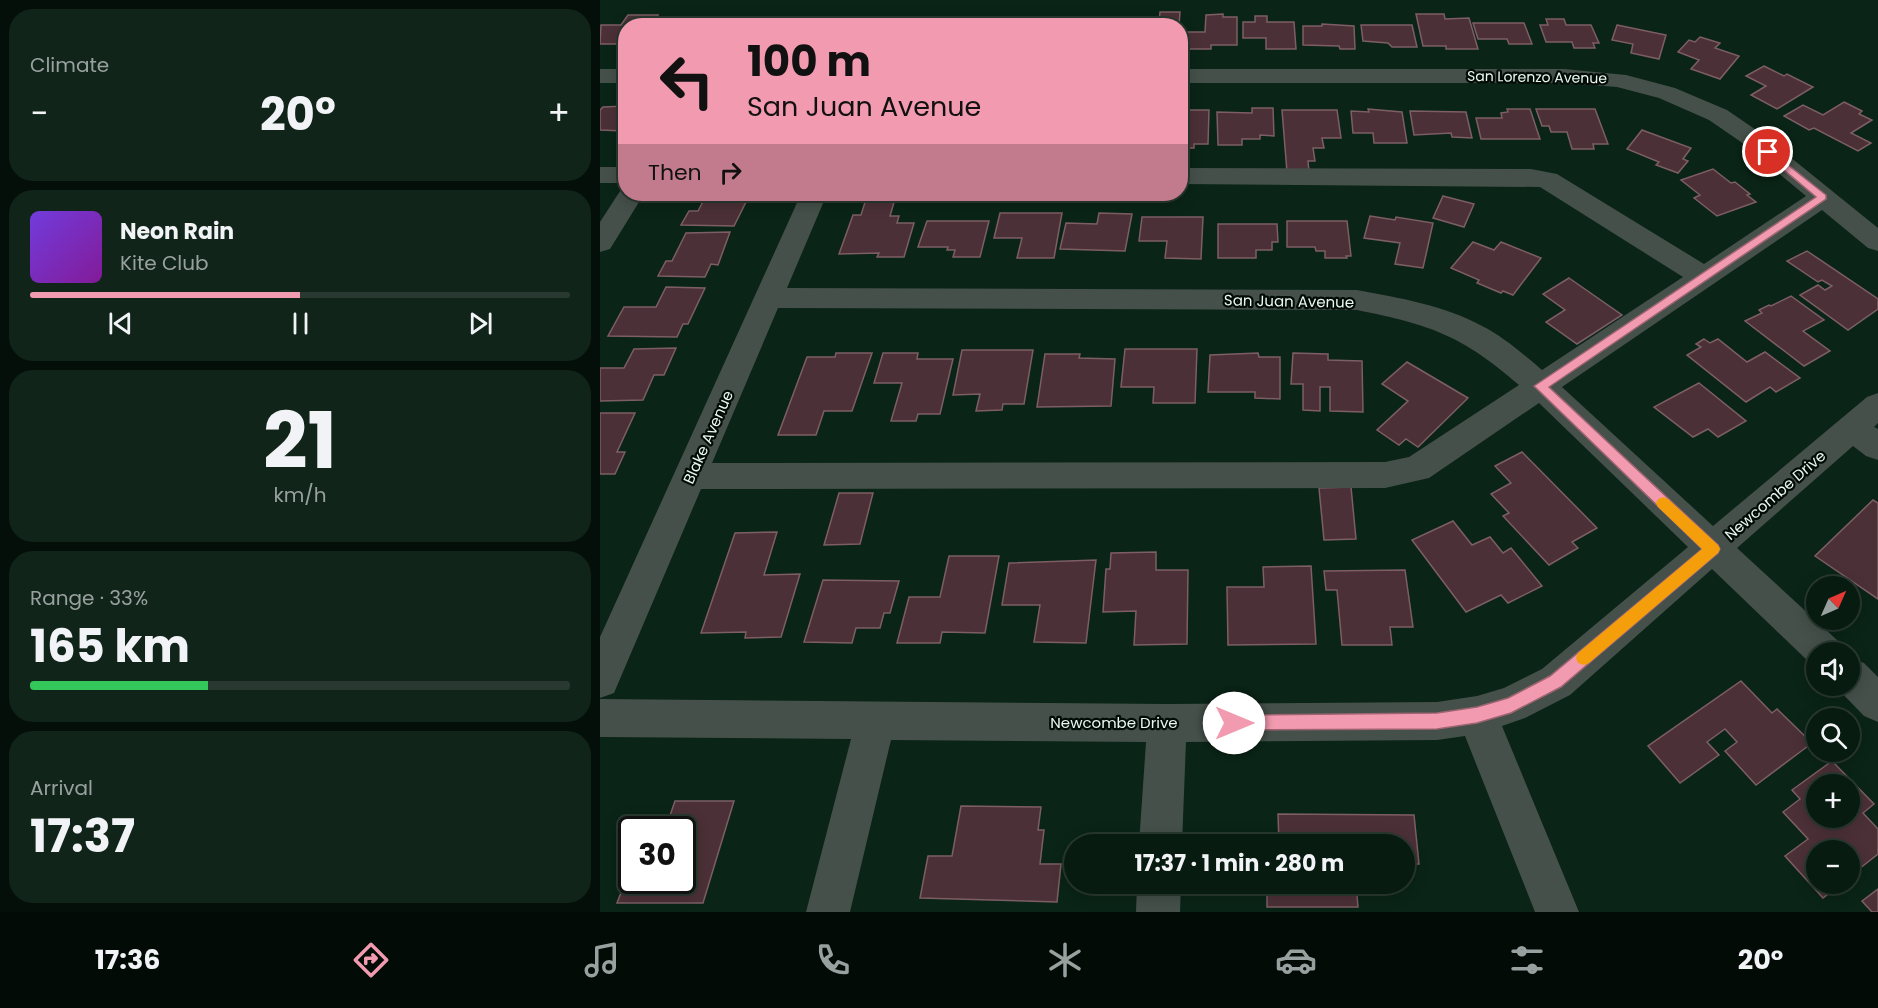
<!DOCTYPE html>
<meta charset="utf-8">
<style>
:root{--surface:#081b11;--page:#11241a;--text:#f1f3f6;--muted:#98a19f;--line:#293931;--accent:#f29aaf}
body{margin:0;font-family:Poppins,sans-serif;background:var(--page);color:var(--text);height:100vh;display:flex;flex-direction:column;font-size:22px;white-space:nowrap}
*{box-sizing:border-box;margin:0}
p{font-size:20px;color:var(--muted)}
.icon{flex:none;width:33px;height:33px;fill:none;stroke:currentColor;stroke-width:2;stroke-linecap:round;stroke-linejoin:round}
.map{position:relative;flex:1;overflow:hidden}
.details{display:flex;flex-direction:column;gap:9px;padding:9px;background:#040f09;width:600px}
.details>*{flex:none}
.top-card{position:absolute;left:18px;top:18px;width:570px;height:183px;border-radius:24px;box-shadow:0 3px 15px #0003,0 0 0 2px var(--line);background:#f29aaf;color:#111;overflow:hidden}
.needle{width:39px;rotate:45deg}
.buttons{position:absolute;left:1206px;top:576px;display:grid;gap:12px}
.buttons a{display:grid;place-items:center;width:54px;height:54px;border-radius:50%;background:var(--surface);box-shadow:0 3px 15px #0003,0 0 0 2px var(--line);font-size:30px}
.speed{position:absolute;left:18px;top:816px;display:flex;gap:12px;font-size:30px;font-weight:700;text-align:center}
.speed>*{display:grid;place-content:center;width:78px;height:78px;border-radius:50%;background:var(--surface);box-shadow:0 3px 15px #0003,0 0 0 2px var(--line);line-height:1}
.speed .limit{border:3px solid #111;border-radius:9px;background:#fff;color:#111}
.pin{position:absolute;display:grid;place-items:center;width:51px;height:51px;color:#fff;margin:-26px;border:3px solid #fff;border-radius:50%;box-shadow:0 2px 6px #0007}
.me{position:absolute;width:66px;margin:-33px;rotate:90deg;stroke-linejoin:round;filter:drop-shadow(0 0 4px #0008)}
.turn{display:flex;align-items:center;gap:21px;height:126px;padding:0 30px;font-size:27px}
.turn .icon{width:78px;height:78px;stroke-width:2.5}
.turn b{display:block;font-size:42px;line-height:51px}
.then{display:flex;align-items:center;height:57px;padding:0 30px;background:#0003;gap:12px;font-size:22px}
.big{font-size:45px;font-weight:700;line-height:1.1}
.details .widget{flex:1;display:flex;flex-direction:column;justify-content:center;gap:9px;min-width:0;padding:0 21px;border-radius:24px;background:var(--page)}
.details .dial{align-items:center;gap:0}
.dial b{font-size:78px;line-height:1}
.song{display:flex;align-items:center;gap:18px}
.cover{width:72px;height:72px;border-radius:9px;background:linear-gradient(135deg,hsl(260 70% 55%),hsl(290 70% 35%))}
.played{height:6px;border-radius:3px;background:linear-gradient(90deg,var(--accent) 50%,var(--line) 50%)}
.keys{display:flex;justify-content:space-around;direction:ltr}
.heat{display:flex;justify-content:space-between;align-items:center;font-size:33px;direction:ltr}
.charge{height:9px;border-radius:4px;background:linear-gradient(90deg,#34c759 33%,var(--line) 0)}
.trip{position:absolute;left:464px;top:834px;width:351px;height:60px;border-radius:30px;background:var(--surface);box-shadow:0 3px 15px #0003,0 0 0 2px var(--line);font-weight:700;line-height:60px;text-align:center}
.tabs{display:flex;height:96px;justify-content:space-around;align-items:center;background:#030b07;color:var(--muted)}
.tabs .icon{width:42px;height:42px}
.tabs .current{color:var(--accent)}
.tabs b{font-size:27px;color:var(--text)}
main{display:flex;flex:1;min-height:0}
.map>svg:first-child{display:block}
</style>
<main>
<section class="details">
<div class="widget"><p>Climate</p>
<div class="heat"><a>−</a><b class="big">20°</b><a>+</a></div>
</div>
<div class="widget">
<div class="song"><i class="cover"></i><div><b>Neon Rain</b><p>Kite Club</p></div></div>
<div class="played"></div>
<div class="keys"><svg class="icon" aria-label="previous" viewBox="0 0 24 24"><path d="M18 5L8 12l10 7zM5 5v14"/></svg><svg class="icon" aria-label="pause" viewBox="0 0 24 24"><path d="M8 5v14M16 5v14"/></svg><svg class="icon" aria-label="next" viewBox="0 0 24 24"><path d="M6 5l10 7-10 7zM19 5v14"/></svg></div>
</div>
<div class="widget dial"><b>21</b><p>km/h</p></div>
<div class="widget"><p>Range · 33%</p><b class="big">165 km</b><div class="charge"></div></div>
<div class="widget"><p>Arrival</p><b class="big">17:37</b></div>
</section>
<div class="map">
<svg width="1278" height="912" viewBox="0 0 1278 912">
<rect width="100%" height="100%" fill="#0a2417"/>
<g fill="#4b3037" stroke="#7d5e65" stroke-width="1.5" fill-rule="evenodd">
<polygon points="560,12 580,12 579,26 527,26 527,22 559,22"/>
<polygon points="623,14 623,17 637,17 637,45 611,45 611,49 584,49 585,32 605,32 606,15"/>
<polygon points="816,14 844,14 845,19 869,18 878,49 846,49 846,46 823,46"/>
<polygon points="28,15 58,15 51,26 26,26 26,44 0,44 1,25 21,25"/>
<polygon points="655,16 667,16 667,22 694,22 696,49 666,49 666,38 643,38 643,22 655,22"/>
<polygon points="357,17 377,17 375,24 403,24 352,26"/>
<polygon points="289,18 286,26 237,26 239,20"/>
<polygon points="946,19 964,19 966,25 991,25 999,43 993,43 995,48 974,48 972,42 946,42 940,25 948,25"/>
<polygon points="122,22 171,22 169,26 119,26"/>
<polygon points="177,22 229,22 227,26 175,26"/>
<polygon points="412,23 463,23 462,26 411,26"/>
<polygon points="873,23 924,23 932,44 909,44 907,39 878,39"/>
<polygon points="722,24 754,26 755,49 740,49 739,46 703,45 703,26 722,26"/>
<polygon points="761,25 812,25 817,47 792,47 788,43 763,41"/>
<polygon points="1017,25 1066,35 1059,59 1031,53 1033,44 1012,40"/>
<polygon points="1100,37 1120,43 1115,48 1139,56 1120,79 1091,69 1099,60 1078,52 1089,40 1095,42"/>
<polygon points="1164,66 1184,76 1187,74 1213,87 1177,109 1151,95 1166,86 1146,76"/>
<polygon points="1244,102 1262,111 1259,114 1272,120 1251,133 1271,143 1258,151 1214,128 1209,130 1184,116 1203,105 1223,115"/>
<polygon points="26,106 26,134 21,134 24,131 0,130 0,110 3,107"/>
<polygon points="652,108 673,108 674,136 660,135 660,139 642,139 642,145 618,145 617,112 652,113"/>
<polygon points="768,109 802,112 807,143 774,143 773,133 753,133 751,111 769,112"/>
<polygon points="907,109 930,109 940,139 881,139 876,118 902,118 901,113 908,112"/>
<polygon points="936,109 995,109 1008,144 993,144 994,149 972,149 967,132 951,132 949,126 942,126"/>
<polygon points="580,110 609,110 608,144 594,144 594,148 580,148"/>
<polygon points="682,110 737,110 741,138 722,138 724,148 713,148 715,161 708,161 709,172 687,172"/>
<polygon points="810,111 866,112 872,138 852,137 851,133 814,135"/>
<polygon points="1042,130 1091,148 1083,159 1088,161 1078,173 1056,165 1059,162 1027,149"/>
<polygon points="1113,169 1131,183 1135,182 1150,194 1147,195 1156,202 1117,216 1094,198 1100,195 1081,180"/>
<polygon points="107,194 150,194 134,226 81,225 89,211 98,211"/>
<polygon points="843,196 874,204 864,227 833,218"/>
<polygon points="266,199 295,199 290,216 299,216 297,223 314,223 304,257 277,257 279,253 239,254 253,215 261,215"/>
<polygon points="400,213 462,213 454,258 417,258 422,238 394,238"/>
<polygon points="499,213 532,214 525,251 460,249 466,223 497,224"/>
<polygon points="770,216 795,220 796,217 833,223 823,268 795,264 800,243 764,238"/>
<polygon points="542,217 603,217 601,259 565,258 567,241 539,241"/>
<polygon points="327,221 389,221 380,257 353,257 355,250 347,250 348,247 318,247"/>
<polygon points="687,221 747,221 751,256 746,256 747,258 725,258 725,251 716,251 715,247 687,247"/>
<polygon points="618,224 677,224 678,242 672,242 672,250 656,250 656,258 618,258"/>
<polygon points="130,232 118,265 111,264 105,277 58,276 66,261 72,261 86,233"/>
<polygon points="873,242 894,250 901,242 941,258 913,295 903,291 901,293 877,283 879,280 851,268"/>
<polygon points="1207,251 1278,299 1278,309 1248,330 1200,295 1218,285 1225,290 1232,286 1222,280 1218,282 1187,261"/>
<polygon points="969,278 1022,315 977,344 946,322 965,310 943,294"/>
<polygon points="66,287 105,288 88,324 83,324 77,337 8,336 24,307 56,307"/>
<polygon points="1191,296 1224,320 1203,331 1230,351 1204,366 1145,321 1162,313 1159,310 1169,305 1171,306"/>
<polygon points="1104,339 1110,343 1118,339 1147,362 1165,352 1200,378 1176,392 1170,387 1146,402 1087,355 1101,347 1096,344"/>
<polygon points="76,348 64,375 54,375 43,400 0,401 0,368 24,368 34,349"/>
<polygon points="525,349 597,349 595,403 553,403 554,387 521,387"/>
<polygon points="362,350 433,350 424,404 403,404 402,410 376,411 380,394 353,395"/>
<polygon points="236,353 272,353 252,411 224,411 216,435 178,435 207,357 235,357"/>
<polygon points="283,353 318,353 317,359 353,359 340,414 318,414 316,421 291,421 302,383 274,383"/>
<polygon points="658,353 659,357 680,357 680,399 655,398 655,392 608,392 610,355"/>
<polygon points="693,353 728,354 728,360 762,361 763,412 730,411 730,387 720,387 720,411 703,410 703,384 691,384"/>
<polygon points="445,354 480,354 479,358 515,359 511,406 437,407"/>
<polygon points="807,362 868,398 818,447 806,439 799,445 777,430 808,401 782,384"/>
<polygon points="1099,383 1146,421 1118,437 1108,429 1093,437 1054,407"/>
<polygon points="0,413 35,413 17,452 25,452 15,474 0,474"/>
<polygon points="922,452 997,528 972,542 978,548 949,565 903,516 909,513 891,494 911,483 895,466"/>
<polygon points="751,487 756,539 724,540 719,488"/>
<polygon points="239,493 273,493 260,544 224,545"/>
<polygon points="1273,500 1278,503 1278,599 1215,556"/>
<polygon points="853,521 872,545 890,537 903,553 911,548 942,586 908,603 901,595 866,612 812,540"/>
<polygon points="177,532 164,575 200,574 181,637 145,638 146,632 101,633 135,533"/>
<polygon points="556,552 556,570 588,570 587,644 534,645 536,611 503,612 506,569 510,569 511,553"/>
<polygon points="349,556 399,556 385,633 342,632 340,643 297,643 309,597 340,597"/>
<polygon points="496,560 486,643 434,642 440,605 402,605 409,563"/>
<polygon points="711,566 716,644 628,645 627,587 664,587 663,567"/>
<polygon points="805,570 813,627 790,627 792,645 742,645 737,590 726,590 724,571"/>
<polygon points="223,580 299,581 290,613 284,613 280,628 256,628 252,643 204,642"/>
<polygon points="1141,681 1172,713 1177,709 1212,743 1156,785 1125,751 1137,742 1125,729 1107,742 1119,755 1080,783 1048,746"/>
<path d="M 1232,761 L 1274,804 L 1263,813 L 1278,829 L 1278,854 L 1250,876 L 1250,850 L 1216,850 L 1216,884 L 1241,884 L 1223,898 L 1185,856 L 1208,839 L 1183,812 L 1200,799 L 1192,790 ZM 1216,784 L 1250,784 L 1250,818 L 1216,818 Z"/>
<polygon points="75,801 134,801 103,903 17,903 32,864 32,880 82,880 82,830 65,830"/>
<polygon points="361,806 441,807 438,830 444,830 440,864 461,864 457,902 320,898 328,856 352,856"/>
<polygon points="678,814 814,815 819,864 804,864 804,844 679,844"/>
<polygon points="667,884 756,884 758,907 667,907"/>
<polygon points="1278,889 1278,912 1272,912 1262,901"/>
</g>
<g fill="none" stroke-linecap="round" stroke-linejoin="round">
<g fill="#45504a" fill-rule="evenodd">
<rect x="0" y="69" width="26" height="14"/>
<path d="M 580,69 L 964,69 L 1026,75 L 1075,88 L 1127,110 L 1159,132 L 1278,228 L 1278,251 L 1268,248 L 1222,210 L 962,387 L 1113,526 L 1267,397 L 1278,393 L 1278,423 L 1274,427 L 1278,429 L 1278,460 L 1266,456 L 1253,446 L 1137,548 L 1237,640 L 1243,652 L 1216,652 L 1216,666 L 1211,664 L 1112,569 L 970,695 L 925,718 L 902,726 L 979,912 L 935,912 L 865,736 L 837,740 L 586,742 L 582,844 L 539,844 L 546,742 L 291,740 L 250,912 L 206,912 L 251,739 L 0,737 L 0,699 L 567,704 L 837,702 L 877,696 L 904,688 L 942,669 L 1088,547 L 939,403 L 829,478 L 785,488 L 101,489 L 14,693 L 0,698 L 0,637 L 201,194 L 227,194 L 187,288 L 757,290 C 799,298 844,305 882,326 C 904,337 923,354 942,370 L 1083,277 L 940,187 L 580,184 L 580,168 L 931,169 L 957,174 L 1104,264 L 1206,196 L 1141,142 L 1109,120 L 1059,98 L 1017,87 L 964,83 L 580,83 ZM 178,308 L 757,310 C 831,325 861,335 919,385 L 809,457 L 785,462 L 112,463 Z"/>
<rect x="0" y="167" width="26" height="16"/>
<polygon points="26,187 26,194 44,194 10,249 0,252 0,222 22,188"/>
<polygon points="1250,658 1264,663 1278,677 1278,722 1264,716 1235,686 1250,686"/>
<polygon points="537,884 581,884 580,912 536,912"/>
</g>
</g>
<polygon fill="#f29aaf" stroke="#9d6472" stroke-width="1.5" points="1168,149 1226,195 1226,199 949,387 1118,545 1120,549 1118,553 961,687 911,713 877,723 837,729 634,730 629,728 626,723 629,717 634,715 837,713 877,707 908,698 950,676 1102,549 934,386 1216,197 1165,154 1163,152"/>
<polygon fill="#f59e0b" points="1063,497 1068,499 1118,545 1120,549 1118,553 989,663 984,665 978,663 976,658 978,653 1102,549 1058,507 1056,503 1058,499"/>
<g text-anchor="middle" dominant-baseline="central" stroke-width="4.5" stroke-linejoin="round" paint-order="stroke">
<g font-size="14" fill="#e9f9f0" stroke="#030b06">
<text transform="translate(937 77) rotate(1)">San Lorenzo Avenue</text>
</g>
<g font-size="15" fill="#e9f9f0" stroke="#030b06">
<text transform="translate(689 301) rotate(1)">San Juan Avenue</text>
<text transform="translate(108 437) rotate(-66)">Blake Avenue</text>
<text transform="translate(1175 495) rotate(-41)">Newcombe Drive</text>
<text x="514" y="722">Newcombe Drive</text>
</g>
</g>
</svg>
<div class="buttons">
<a><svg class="needle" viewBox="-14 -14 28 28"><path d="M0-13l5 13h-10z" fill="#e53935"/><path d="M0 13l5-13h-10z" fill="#98a19f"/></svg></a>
<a><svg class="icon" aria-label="sound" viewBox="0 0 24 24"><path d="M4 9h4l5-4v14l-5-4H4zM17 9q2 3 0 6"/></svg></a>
<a><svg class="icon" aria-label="search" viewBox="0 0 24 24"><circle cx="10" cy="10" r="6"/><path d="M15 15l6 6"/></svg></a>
<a>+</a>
<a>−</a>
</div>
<div class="speed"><div class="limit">30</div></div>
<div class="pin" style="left:1168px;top:152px;background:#d93025"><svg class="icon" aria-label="arrive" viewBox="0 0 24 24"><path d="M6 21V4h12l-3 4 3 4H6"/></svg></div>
<svg class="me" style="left:634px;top:723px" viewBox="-20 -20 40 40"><circle r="19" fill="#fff"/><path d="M0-13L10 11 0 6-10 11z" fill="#f29aaf"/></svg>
<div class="trip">17:37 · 1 min · 280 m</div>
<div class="top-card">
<div class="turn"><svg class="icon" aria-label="left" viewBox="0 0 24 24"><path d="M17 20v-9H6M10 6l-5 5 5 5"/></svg><div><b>100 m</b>San Juan Avenue</div></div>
<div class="then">Then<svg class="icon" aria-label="right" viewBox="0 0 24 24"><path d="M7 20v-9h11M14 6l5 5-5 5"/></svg></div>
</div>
</div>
</main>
<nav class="tabs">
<b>17:36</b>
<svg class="icon current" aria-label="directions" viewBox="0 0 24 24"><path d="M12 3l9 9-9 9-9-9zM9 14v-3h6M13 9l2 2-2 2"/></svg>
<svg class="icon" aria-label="music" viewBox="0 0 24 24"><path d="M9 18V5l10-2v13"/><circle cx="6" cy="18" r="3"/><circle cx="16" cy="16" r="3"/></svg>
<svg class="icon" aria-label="phone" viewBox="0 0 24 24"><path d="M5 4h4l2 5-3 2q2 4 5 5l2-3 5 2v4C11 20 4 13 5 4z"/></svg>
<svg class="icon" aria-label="climate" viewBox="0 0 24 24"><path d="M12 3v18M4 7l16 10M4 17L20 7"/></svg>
<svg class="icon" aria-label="car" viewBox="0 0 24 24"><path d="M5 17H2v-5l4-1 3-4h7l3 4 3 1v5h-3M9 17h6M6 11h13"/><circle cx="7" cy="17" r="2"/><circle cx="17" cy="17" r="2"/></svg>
<svg class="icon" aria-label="filters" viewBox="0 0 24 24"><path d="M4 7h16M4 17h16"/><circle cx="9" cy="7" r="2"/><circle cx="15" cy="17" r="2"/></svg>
<b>20°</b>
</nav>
